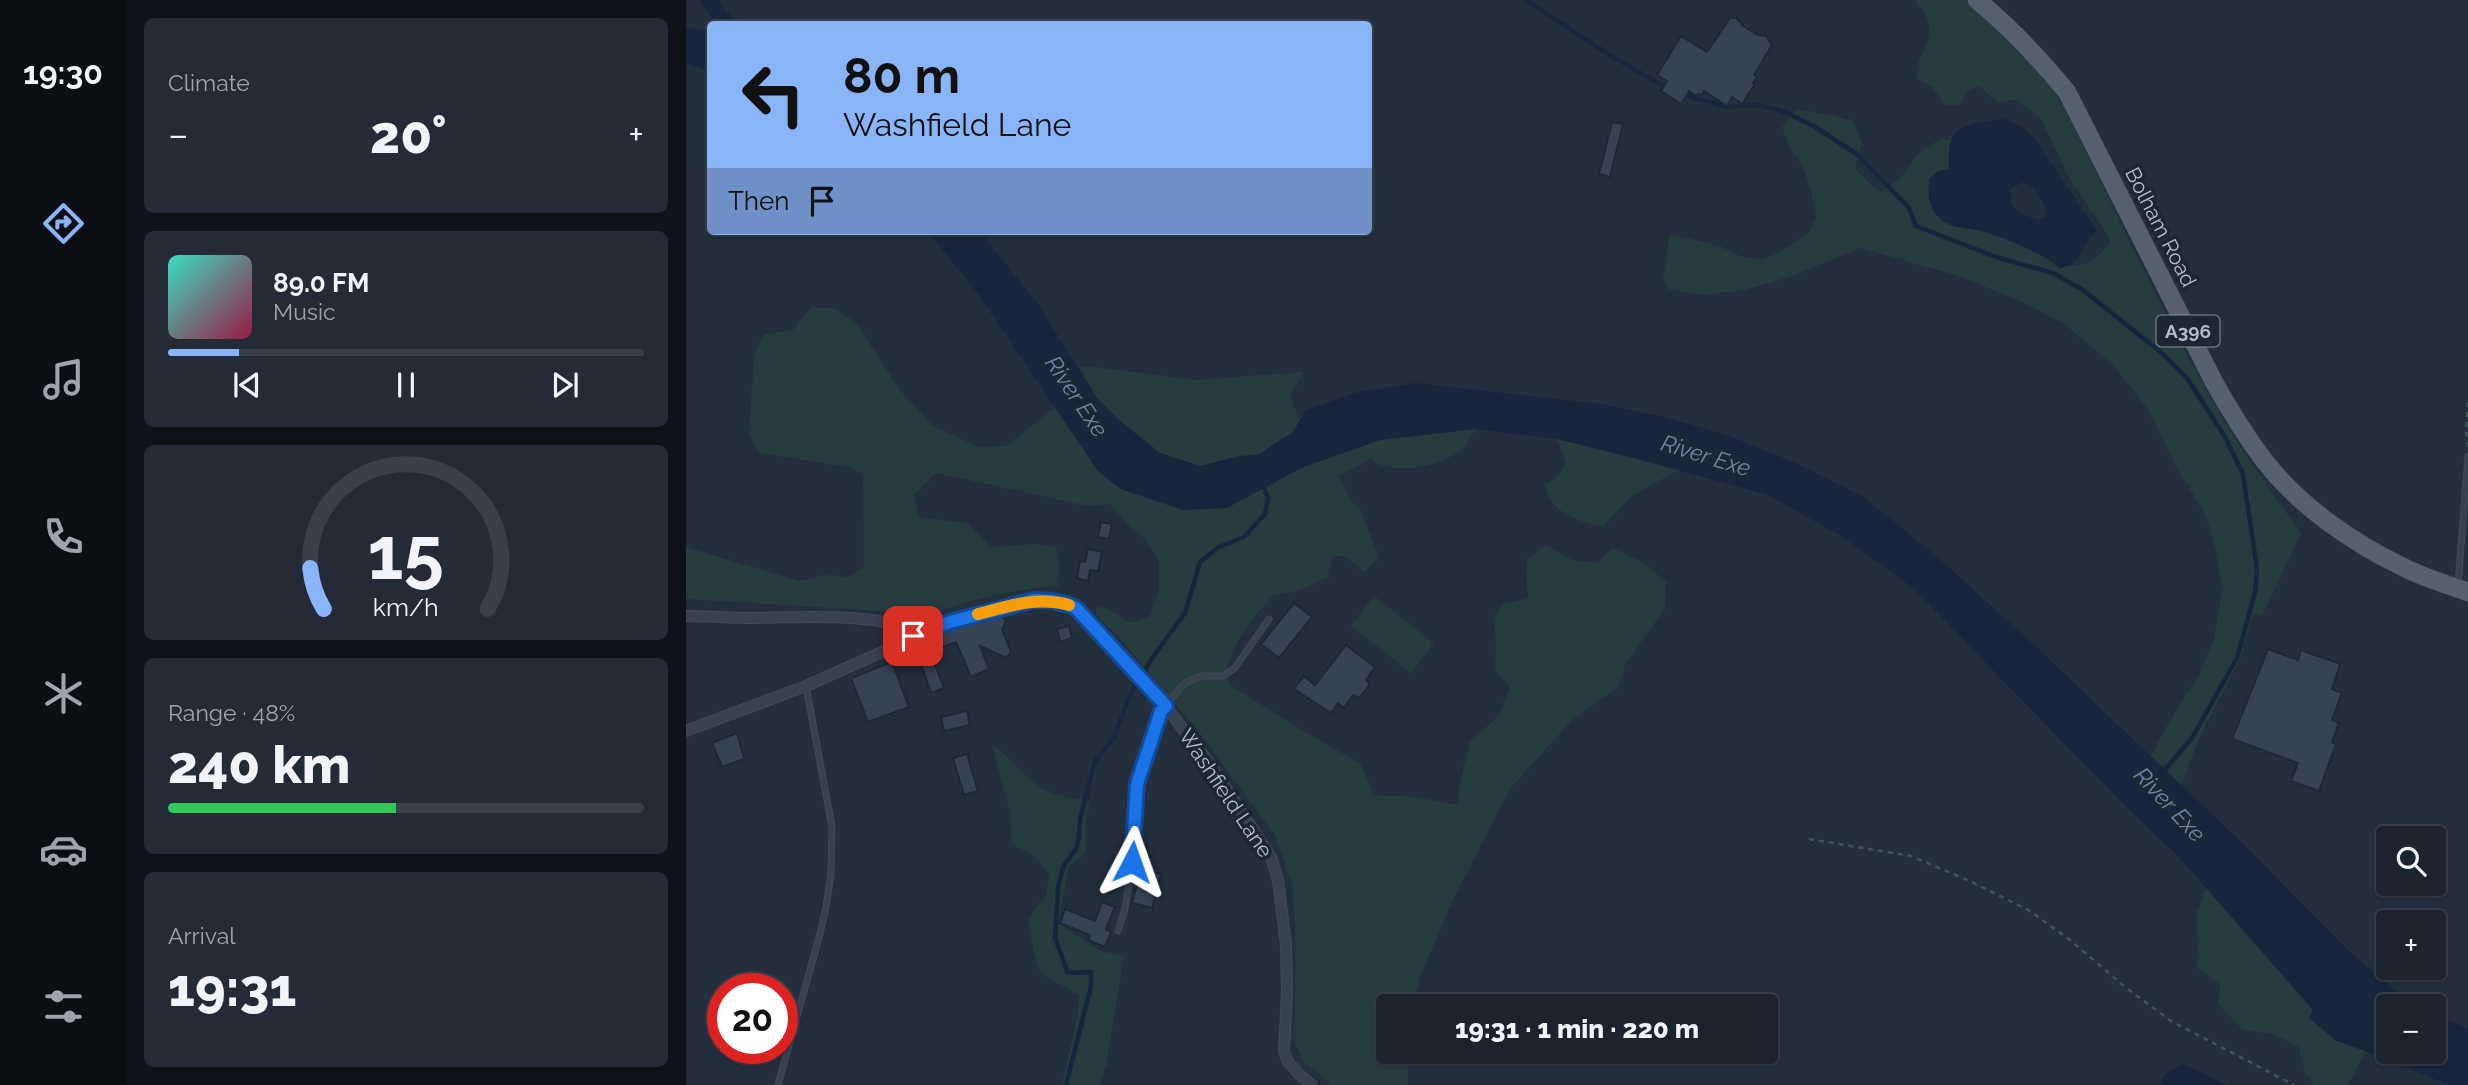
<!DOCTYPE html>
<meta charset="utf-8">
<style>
:root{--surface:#1b232e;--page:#242b36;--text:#f1f3f6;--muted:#a0a4aa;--line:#39404a;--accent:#8ab4f8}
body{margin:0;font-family:Raleway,sans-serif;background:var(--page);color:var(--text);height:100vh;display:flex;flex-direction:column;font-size:26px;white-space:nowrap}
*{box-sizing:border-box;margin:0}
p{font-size:23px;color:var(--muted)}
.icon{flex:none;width:38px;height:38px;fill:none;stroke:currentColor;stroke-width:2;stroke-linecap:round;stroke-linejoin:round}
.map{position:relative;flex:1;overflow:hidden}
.panel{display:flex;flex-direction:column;gap:18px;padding:18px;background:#0f1319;width:560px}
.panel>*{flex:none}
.guide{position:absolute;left:21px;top:21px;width:665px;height:214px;border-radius:7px;box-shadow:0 2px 5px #0004,0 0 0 2px var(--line);background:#8ab4f8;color:#111;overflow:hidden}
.buttons{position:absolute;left:1690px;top:826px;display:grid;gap:14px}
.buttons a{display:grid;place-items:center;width:70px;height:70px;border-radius:7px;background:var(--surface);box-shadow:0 2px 5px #0004,0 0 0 2px var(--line);font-size:35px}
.speed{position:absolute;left:21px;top:973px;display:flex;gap:14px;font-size:35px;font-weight:700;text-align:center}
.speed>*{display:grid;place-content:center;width:91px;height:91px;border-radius:50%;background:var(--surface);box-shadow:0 2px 5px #0004,0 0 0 2px var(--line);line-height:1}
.speed .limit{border:10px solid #d22;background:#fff;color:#111}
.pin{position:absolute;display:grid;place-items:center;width:60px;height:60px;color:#fff;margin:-30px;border-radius:14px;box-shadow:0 4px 10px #0006}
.me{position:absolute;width:77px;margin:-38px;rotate:4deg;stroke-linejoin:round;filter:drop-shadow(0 0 5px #0008)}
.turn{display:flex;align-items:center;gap:24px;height:147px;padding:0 21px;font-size:32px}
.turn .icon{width:91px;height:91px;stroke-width:2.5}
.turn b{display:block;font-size:49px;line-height:60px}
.then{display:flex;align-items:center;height:66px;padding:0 21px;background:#0003;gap:14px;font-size:26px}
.big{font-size:52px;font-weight:800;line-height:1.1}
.panel .widget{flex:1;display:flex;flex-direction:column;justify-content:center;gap:10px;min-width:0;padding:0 24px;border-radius:10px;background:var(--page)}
.panel .dial{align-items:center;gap:0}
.dial svg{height:182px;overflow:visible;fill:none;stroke:var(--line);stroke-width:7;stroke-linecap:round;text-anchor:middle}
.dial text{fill:var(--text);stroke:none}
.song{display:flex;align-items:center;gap:21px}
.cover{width:84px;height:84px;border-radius:10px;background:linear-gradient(135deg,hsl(170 70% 55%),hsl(340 70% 35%))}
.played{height:7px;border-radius:4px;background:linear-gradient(90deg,var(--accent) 15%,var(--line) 15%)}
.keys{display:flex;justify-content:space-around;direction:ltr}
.heat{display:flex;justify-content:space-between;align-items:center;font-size:38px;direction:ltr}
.charge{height:10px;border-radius:5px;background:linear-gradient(90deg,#34c759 48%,var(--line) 0)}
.trip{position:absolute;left:690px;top:994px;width:402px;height:70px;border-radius:7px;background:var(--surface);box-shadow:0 2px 5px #0004,0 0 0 2px var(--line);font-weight:800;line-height:70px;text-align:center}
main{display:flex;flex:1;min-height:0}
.menu{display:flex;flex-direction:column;width:126px;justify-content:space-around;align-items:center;background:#0b0e12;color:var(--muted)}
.menu .icon{width:49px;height:49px}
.menu .active{color:var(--accent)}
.menu b{font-size:32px;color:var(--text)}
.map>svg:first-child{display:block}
</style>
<main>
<nav class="menu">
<b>19:30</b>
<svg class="icon active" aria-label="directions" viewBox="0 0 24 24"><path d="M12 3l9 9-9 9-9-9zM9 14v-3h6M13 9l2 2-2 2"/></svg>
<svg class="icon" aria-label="music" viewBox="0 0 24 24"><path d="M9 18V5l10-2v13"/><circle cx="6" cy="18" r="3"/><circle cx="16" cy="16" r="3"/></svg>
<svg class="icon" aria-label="phone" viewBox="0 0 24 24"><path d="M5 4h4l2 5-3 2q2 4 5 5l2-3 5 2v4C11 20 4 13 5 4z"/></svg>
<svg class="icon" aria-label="climate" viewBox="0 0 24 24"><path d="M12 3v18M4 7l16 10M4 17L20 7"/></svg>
<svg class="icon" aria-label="car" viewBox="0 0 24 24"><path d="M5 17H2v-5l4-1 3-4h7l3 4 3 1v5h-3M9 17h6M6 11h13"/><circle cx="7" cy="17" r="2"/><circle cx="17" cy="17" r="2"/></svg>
<svg class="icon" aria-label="filters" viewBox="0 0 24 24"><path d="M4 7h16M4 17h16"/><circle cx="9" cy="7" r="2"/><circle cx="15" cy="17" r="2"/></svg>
</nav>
<section class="panel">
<div class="widget"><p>Climate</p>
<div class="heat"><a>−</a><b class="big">20°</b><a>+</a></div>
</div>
<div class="widget">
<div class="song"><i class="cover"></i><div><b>89.0 FM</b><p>Music</p></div></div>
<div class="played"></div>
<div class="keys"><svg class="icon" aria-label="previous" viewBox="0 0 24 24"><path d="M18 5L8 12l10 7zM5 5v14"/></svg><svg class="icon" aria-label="pause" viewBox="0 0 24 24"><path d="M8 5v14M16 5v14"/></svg><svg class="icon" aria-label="next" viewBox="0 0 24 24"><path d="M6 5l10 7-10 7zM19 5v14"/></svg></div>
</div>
<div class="widget dial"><svg viewBox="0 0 100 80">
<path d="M14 69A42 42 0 1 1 86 69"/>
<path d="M14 69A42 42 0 0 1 8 51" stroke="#8ab4f8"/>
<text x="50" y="56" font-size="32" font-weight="700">15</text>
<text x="50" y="72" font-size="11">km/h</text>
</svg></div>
<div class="widget"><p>Range · 48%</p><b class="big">240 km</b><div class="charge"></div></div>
<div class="widget"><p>Arrival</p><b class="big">19:31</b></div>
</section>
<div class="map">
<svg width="1782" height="1085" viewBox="0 0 1782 1085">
<rect width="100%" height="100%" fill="#242f3e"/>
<g fill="#263c3f">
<path d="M 1229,0 L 1279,0 L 1312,27 L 1341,59 L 1364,85 L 1378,107 C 1429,209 1475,312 1532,410 C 1557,453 1586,493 1615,533 L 1576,616 L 1567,613 L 1554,660 L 1514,736 L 1495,785 L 1465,756 L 1482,724 L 1515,672 L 1528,638 L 1536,591 L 1531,556 L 1520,515 L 1490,466 L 1462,409 L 1426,364 L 1377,323 L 1334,301 L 1270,275 L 1174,248 L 1106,276 L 1059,290 L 1019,295 L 982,289 L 977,277 L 984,234 L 1034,246 L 1054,256 L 1076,260 L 1096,251 L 1123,232 L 1130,217 L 1125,192 L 1117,167 L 1103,146 L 1096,127 L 1110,110 L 1144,115 L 1167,121 L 1176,142 L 1169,169 L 1193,192 L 1214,179 L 1231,155 L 1255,138 L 1265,141 L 1263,169 L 1274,227 C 1309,233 1346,246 1374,268 C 1383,265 1389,266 1397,264 C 1408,262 1417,251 1424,243 L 1423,237 L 1384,179 L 1354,117 L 1330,100 L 1313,103 L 1293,86 L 1282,91 L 1273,105 L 1260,106 L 1246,87 L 1230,78 C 1232,43 1260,37 1229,0 Z"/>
<path d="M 126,307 L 150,309 L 170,323 L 213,389 L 247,426 L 293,447 L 321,446 L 369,407 L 412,471 L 435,489 L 497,510 L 694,440 L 789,429 C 785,435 782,443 777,448 C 760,466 705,477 685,459 L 653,476 L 663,498 L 675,511 L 693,558 L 678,572 L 662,558 L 647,555 L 642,577 L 614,590 L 587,596 L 568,617 L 552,641 L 541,667 L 543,684 L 613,729 L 674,763 L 688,795 L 731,797 L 772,805 L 773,788 L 784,741 L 813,716 L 824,688 L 809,669 L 810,641 L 807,620 L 816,604 L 843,598 L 840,585 L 841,560 L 860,545 L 887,560 L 911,563 L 926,548 L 958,563 L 980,582 L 979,608 L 939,665 L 932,687 L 887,719 L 823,790 L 763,908 L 734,978 L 727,1006 L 702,1006 L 702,1052 L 722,1052 L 722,1085 L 646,1085 L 617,1061 L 609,1043 L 610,944 L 606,885 L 589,835 L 513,732 L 432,636 L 409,614 L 412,606 L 424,610 L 445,623 L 464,616 L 473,591 L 473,562 L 459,538 L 445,528 L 424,504 L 402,506 L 250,473 L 228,495 L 233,517 L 281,523 L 305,547 L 349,544 L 370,547 L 374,567 L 372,586 C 329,589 286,599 245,614 L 0,599 L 0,547 L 113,581 L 139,575 L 162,577 L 178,566 L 177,474 L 163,467 L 73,453 L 63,434 L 68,356 L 78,334 L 107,330 Z"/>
<polygon points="393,366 436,370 508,380 618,372 605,394 607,405 614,420 607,432 572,455 554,456 515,466 474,453 434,421 411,398"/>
<path d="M 871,439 L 993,470 L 947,495 L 917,526 C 894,523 863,512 859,485 L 872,476 L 880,463 Z"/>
<polygon points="688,596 748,643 725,673 665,626"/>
<path d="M 306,745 C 326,758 341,781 361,791 C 369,795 393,799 404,802 L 400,820 L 400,853 L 383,866 L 372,923 L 414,951 L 438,956 L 420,1066 L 414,1085 L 376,1085 L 392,1014 L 393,995 L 355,974 L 348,954 L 342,921 L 348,910 L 360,896 L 363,874 C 352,857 346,852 326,846 L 324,813 Z"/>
<polygon points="1521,886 1627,1010 1649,1040 1680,1051 1662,1085 1628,1085 1619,1073 1613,1047 1587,1034 1557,1030 1532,1004 1534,984 1511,968 1512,947 1510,916"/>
</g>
<g fill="#17263c" fill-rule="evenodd">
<polygon points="0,26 24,32 24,71 0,63"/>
<path d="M 1321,119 L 1337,128 L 1349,139 L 1411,230 L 1387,264 L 1374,268 C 1353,251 1327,242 1301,232 C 1287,227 1266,230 1254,219 C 1242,208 1242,194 1243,179 L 1252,171 L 1263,169 C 1263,160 1262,148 1265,140 C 1273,121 1304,122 1321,119 ZM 1338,182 C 1349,188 1361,204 1360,217 L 1353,220 C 1334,214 1322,210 1325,188 Z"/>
<polygon points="241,231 293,231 350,301 411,398 434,421 474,453 514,466 554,456 572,455 607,432 620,410 668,393 729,383 915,404 978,417 1041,435 1110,463 1176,496 1247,553 1344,641 1555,842 1666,954 1728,1006 1703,1006 1703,1052 1748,1052 1748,1014 1782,1028 1782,1085 1762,1085 1711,1063 1649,1040 1623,1018 1627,1010 1491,855 1442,809 1227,588 1157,537 1082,495 945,457 871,439 789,429 694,440 617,467 541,508 497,510 435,489 412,471 289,290"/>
<polygon points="1495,1064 1503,1066 1540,1085 1474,1085 1478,1075"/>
</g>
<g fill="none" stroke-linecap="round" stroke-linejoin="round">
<g stroke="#17263c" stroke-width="4.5">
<polyline points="840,0 922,54 977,86"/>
<polyline points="1002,96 1041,107 1073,105 1100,112 1129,127 1171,154 1223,208 1230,226 1313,258 1367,273 1397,290 1477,354 1501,378 1539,437 1557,474 1571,569 1569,592 1551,658 1506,738 1476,773"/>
<polyline points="380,1085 405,986 405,972 382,973 369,938 372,887 378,865 390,849 393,837 394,819 409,761 428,738 444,695 467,657 499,613 514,562 533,547 558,537 579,514 582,498 576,483"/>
</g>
<polyline stroke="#17263c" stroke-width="16" points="22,0 41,24"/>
</g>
<g fill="#364354" stroke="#1f2835" stroke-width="2">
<polygon points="1044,18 1051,18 1056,25 1072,35 1080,36 1086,45 1068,75 1071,77 1067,83 1069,84 1056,104 1046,97 1041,106 1018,91 1015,95 1012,94 1010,96 1003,91 995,104 975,91 981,81 971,75 995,36 1021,52"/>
<polygon points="926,122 937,124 924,177 913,174"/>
<polygon points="415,522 426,524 423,539 412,537"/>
<polygon points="402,549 416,552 412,571 404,570 402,581 391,578 394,561 399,562"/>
<polygon points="608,603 626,617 593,658 575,644"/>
<polygon points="317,616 320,622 316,629 325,652 320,658 294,646 303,669 285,677 270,642 244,652 258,688 245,693 229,646 266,629"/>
<polygon points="383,626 386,638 374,642 371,629"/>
<polygon points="660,645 689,667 680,680 684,684 673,698 667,695 658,708 652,703 645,713 608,689 618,676 629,685"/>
<polygon points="1582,649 1612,660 1615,650 1654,664 1646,689 1656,693 1646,720 1653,723 1646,742 1650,744 1633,791 1605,781 1612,763 1546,739"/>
<polygon points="206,662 223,707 182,722 165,678"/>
<polygon points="281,711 284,725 258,731 255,717"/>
<polygon points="51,733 58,759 36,767 26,743"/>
<polygon points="281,754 292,791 278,795 267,758"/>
<polygon points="455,869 475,874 466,908 446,903"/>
<polygon points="416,902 429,907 420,929 425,932 419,947 402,940 404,935 374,923 379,909 409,921"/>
</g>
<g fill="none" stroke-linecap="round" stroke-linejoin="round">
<g stroke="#414a57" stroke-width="7">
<g id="lane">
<polyline points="1772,585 1782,456"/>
<polyline points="432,931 439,909 444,876 451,784 475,711 499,683 515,676 536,676 548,669 583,619"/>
<polyline points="92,1085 134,934 140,907 145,874 146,827 120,686"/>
</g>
</g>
<g stroke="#414a57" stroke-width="12">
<g id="street">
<path d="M 0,616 C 22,616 43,618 65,618 C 97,618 209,610 227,636"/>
<polyline points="0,731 120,686 263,622 348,600 367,601 391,609 480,707 524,764 585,857 592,880 600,945 601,992 598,1051 602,1062 614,1075 626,1085"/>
</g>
</g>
<g stroke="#414a57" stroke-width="19">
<path id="primary" d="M 1291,0 C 1325,28 1353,58 1381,92 L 1528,382 C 1543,409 1559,435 1577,459 C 1612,505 1665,542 1717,567 C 1738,578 1760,584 1782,592"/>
</g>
<g stroke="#3f5557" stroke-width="2.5" stroke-dasharray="5 5" stroke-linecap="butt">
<polyline points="1782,402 1780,433 1782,447"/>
<polyline points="1123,839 1225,856 1286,882 1344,911 1384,940 1439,987 1485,1021 1608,1085"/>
</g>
<use href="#lane" stroke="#38414e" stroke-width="5"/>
<use href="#street" stroke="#38414e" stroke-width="10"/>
<use href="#primary" stroke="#56606e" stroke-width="18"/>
</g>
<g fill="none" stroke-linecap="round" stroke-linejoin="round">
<g stroke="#114b97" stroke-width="18">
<polyline id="route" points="227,636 264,622 348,600 367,601 383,605 390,608 480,706 475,711 451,784 446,862"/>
</g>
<use href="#route" stroke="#1a73e8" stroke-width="12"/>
<path stroke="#f59e0b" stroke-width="12" d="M 292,614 C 323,606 351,596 383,605"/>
</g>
<g text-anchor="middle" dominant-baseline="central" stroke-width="7" stroke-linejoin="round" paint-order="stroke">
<rect fill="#1d2633" stroke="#878f9c" stroke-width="2" x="1470.5" y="315.5" width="63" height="31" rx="5"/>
<g font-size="19" font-weight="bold" fill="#b4bcc9">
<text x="1502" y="331">A396</text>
</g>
<g font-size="21" fill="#b4bcc9" stroke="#1d2633">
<text transform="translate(1475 227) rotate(63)">Bolham Road</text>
<text transform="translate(540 793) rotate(56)">Washfield Lane</text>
</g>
<g font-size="23" font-style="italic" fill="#6d86a8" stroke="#1d2633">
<text transform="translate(391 396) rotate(56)">River Exe</text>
<text transform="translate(1020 455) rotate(17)">River Exe</text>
<text transform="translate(1484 804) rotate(47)">River Exe</text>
</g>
</g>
</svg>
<div class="buttons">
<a><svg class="icon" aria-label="search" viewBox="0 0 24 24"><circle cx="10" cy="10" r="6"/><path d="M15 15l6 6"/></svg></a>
<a>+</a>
<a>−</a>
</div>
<div class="speed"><div class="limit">20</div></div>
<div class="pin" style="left:227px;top:636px;background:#d93025"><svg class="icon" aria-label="arrive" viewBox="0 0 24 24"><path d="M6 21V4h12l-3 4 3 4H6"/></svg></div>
<svg class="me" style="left:446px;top:862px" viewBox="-20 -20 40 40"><path d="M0-17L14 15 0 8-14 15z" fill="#1a73e8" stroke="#fff" stroke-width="4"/></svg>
<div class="trip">19:31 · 1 min · 220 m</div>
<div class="guide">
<div class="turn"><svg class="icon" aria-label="left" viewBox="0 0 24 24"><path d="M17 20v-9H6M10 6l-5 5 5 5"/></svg><div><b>80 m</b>Washfield Lane</div></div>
<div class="then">Then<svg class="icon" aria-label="arrive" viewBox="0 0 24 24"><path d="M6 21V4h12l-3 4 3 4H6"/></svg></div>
</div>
</div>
</main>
